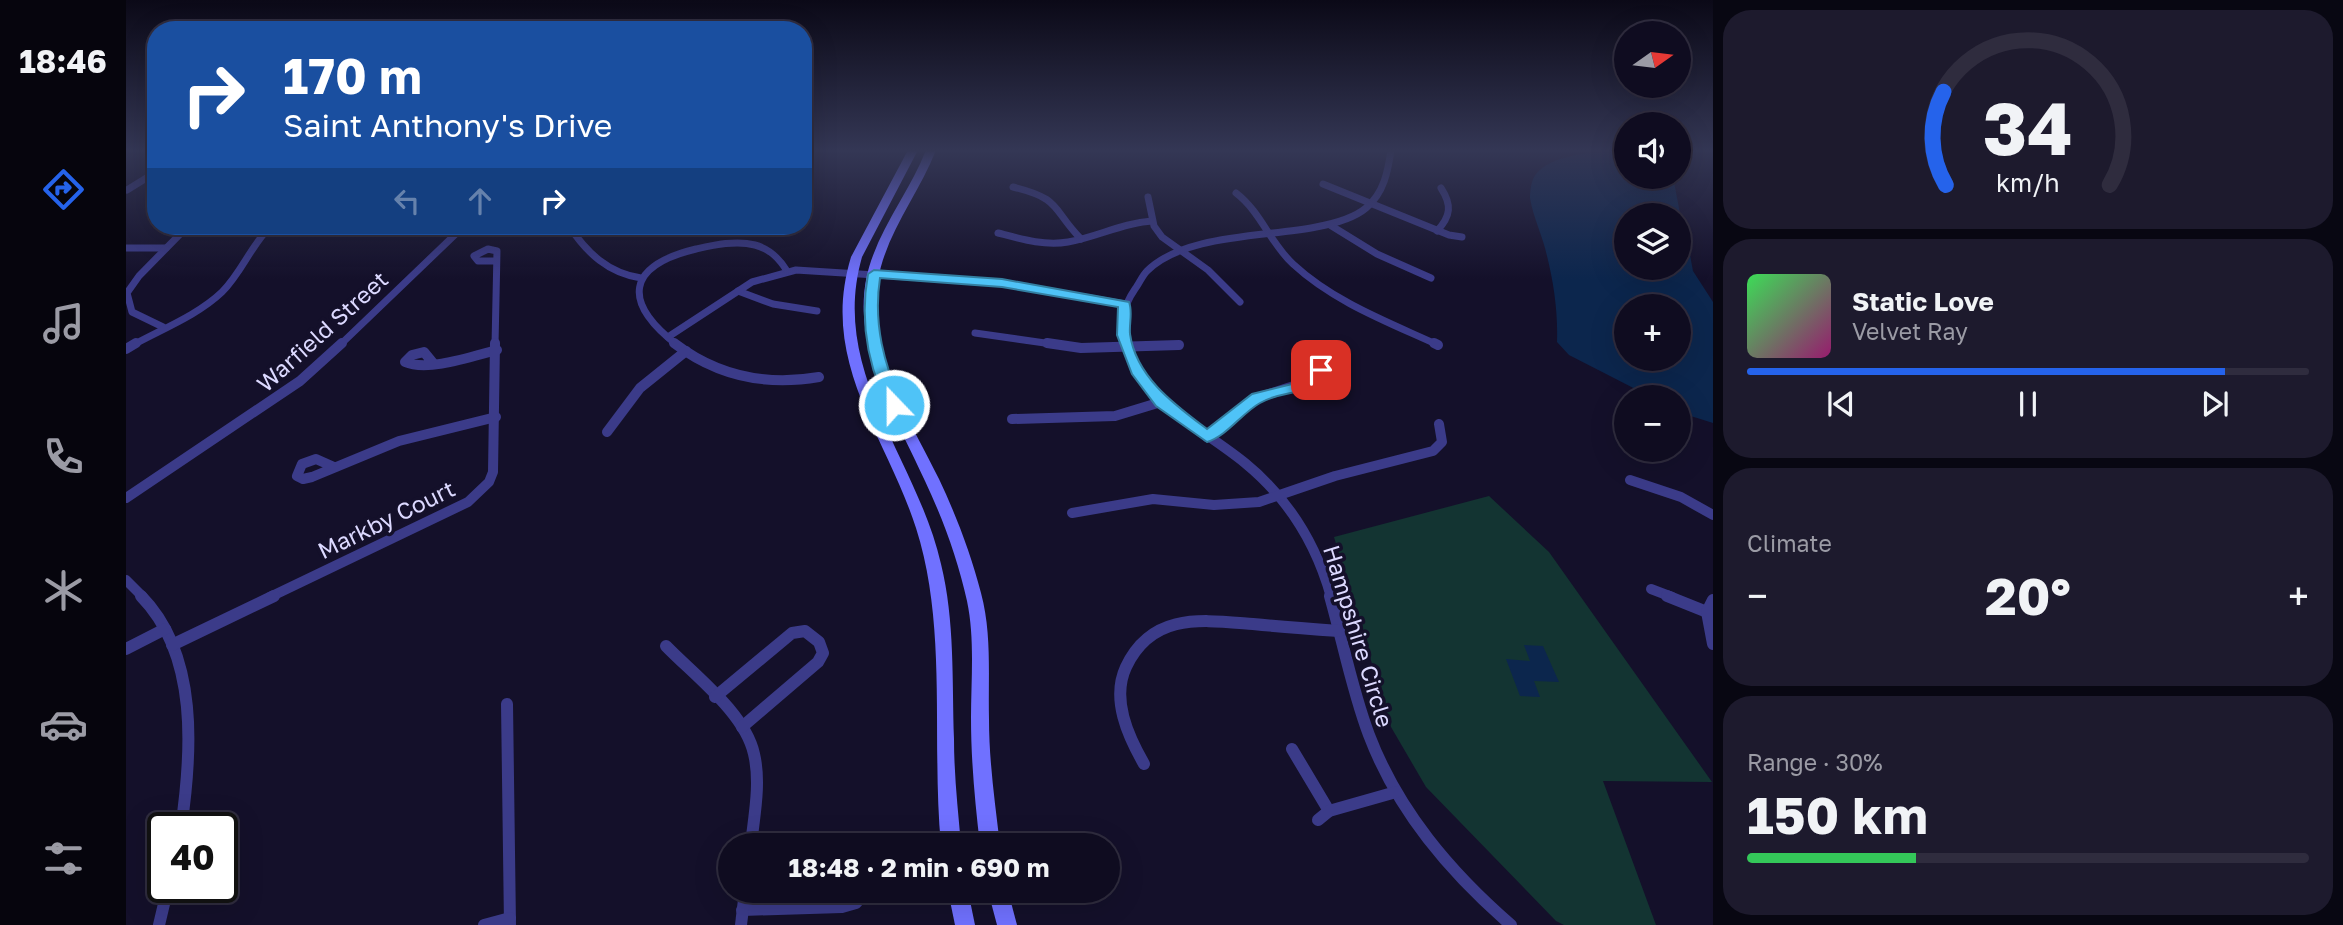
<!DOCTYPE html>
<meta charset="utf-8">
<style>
:root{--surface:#0f0c20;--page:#1d1a2d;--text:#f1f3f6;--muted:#9b9ba5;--line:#2f2c3e;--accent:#2563eb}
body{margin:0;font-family:"Golos Text",sans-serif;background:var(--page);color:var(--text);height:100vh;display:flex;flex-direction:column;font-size:26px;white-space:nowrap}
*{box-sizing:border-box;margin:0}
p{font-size:23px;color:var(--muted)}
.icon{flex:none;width:38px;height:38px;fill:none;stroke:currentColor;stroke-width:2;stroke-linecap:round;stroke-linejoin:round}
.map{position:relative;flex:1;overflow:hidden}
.panel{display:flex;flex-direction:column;gap:10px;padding:10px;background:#080712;width:630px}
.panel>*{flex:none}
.top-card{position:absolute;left:21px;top:21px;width:665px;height:214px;border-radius:28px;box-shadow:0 7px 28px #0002,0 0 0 2px var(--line);background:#1a4fa0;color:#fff;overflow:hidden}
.needle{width:46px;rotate:76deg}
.controls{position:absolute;left:1488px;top:21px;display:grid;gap:14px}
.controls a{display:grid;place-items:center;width:77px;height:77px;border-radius:50%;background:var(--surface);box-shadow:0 7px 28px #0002,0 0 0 2px var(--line);font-size:35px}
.speed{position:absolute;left:21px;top:812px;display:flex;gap:14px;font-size:35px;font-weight:700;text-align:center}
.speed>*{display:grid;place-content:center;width:91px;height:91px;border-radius:50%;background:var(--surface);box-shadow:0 7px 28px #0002,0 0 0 2px var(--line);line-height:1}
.speed .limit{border:4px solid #111;border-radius:10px;background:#fff;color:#111}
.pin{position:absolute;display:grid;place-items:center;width:60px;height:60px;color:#fff;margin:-30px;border-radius:14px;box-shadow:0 4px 10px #0006}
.me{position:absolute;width:77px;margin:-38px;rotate:338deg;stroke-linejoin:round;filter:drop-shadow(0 0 5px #0008)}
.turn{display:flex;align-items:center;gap:24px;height:147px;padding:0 21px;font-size:32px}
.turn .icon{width:91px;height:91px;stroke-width:2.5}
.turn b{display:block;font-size:49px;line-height:60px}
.lanes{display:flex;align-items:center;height:66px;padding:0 21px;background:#0003;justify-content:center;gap:35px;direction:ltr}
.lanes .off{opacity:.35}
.big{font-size:52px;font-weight:700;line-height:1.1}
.panel .widget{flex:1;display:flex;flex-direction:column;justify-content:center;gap:10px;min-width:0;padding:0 24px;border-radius:28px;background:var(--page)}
.panel .dial{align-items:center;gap:0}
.dial svg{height:182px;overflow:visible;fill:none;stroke:var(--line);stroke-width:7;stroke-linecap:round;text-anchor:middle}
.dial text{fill:var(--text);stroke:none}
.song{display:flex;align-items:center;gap:21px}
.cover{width:84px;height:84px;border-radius:10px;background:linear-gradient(135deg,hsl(130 70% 55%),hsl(320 70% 35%))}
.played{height:7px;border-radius:4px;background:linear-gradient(90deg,var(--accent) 85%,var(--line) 85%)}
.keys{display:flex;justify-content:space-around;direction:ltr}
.heat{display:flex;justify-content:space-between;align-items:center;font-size:38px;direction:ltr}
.charge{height:10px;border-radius:5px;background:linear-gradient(90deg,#34c759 30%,var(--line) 0)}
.trip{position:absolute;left:592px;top:833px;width:402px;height:70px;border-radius:35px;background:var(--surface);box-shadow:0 7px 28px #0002,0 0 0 2px var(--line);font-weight:700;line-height:70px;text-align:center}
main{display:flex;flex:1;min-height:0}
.tab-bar{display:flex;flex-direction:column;width:126px;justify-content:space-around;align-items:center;background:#06050d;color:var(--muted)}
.tab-bar .icon{width:49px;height:49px}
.tab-bar .active{color:var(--accent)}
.tab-bar b{font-size:32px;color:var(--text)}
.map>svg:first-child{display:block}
</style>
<main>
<nav class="tab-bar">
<b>18:46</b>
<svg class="icon active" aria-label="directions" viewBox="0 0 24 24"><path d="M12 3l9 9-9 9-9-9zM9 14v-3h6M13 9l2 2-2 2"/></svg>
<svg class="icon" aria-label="music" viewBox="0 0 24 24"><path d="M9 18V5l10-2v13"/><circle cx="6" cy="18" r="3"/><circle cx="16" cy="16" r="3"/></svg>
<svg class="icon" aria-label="phone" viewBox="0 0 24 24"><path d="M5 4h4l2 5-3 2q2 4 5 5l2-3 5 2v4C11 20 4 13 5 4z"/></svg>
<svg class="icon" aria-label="climate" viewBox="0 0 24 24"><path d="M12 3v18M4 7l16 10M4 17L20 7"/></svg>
<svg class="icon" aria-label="car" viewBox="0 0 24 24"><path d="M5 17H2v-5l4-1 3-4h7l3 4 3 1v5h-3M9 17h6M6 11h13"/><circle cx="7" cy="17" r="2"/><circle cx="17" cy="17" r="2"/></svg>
<svg class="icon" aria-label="filters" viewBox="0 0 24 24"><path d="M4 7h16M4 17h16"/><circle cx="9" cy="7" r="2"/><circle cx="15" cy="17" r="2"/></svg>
</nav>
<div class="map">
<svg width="1587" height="925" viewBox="0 0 1587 925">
<rect width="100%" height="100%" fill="#14102a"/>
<polygon fill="#133432" points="1363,496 1423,552 1586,782 1477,781 1530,925 1438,925 1430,921 1300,787 1265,727 1208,537"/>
<g fill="#0c264d" fill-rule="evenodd">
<path d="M 1478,152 L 1500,153 L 1500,177 L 1543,177 L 1548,182 L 1557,229 L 1553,233 L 1561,239 L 1567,271 L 1587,302 L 1587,423 L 1552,412 L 1552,397 L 1525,397 L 1443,355 L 1431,342 C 1432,313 1428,284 1421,256 C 1417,237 1407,217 1404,198 C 1404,193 1405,182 1408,177 C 1420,157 1458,153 1478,152 ZM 1500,215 L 1552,215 L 1552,268 L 1500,268 ZM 1500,306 L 1552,306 L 1552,359 L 1500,359 Z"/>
<polygon points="1398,645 1417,646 1433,682 1408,681 1414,697 1394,696 1380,659 1404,661"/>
</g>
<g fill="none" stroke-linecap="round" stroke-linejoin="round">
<g stroke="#3b3b89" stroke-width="7">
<polyline points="1197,184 1323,235 1336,237"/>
<path d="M 887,187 C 936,199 925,208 955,239"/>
<polyline points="1,190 30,172"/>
<path d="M 1110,193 C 1135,212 1144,243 1167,264 C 1208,302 1262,322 1312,345"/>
<polyline points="1022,197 1028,226 1036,237 1082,270 1114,302"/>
<polyline points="1204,225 1251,254 1305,278"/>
<path d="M 443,226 C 461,253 482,273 515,278"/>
<path d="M 1311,231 C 1325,216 1326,205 1315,188"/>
<path d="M 872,233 C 895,239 918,246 942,242 C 971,237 996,223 1026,221"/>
<polyline points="0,248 40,248"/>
<polyline points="612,291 647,304 691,311"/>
<polyline points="37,327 6,312 1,293 13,276 62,226"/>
<polyline points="849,333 933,345"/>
<polyline points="542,337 626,282 670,270 876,283 999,304"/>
<path d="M 7,345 C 36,329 72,315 96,292 C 116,272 125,245 145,226"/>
<polyline points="214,345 338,226"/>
<polyline points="369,345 371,251 362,249 348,256 352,261 370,261"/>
<path d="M 551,345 C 496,302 500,266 570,249 C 588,245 610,240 629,245 C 644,249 653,258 661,271"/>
<path d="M 1000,345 C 994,323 996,308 1009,289 C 1013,284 1016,276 1021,271 C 1058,234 1141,237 1190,227 C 1206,224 1227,219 1240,208 C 1258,193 1262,171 1265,150"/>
</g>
<g stroke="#3b3b89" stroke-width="10">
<path d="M 548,343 C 591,376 641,386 693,377"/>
<polyline points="921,343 955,348 1053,345"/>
<path d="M 999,343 C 1020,405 1072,425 1119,463 C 1163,499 1190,543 1205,597"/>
<polyline points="1308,343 1312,345"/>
<polyline points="0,349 10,343"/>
<path d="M 307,363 L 298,352 L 286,355 L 279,362 C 302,372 347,356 371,350"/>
<polyline points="886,419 989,416 1035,402"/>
<polyline points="481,432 514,388 560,351"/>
<polyline points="1081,437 1128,399 1186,380 1196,363"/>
<polyline points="208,467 190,459 176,464 171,476 177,479 186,477 273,441 370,417"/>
<polyline points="1504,480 1555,497 1587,515"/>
<polyline points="0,498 174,381 216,343"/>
<polyline points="946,513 1027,499 1088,505 1133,502 1209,476 1307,451 1316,442 1313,424"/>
<polyline points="0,580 17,597"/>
<polyline points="1525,589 1546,597"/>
<polyline points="144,597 342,502 363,482 367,472 369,343"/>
</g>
<g stroke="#3b3b89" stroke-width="12">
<path d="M 15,596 C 73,655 66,753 55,828"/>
<path d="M 1204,596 C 1217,642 1226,690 1243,735 C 1272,811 1324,872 1385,925"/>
<polyline points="1541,596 1581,612"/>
<polyline points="1587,600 1581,612 1587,644"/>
<polyline points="46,645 148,596"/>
<path d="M 540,646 C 568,675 619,713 628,754 C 635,783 628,816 625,845"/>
<polyline points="0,649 39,629"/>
<polyline points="589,697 666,633 679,631 693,642 697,653 692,662 616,727"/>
<polyline points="381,704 384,925"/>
<polyline points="1166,749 1203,811"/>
<path d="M 1018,764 C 1002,736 985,699 1000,667 C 1026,612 1076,620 1127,624 C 1156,627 1184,629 1213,631"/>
<polyline points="1192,820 1203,811 1270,792"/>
<polyline points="616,910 716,907 730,903 740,891"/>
<polyline points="33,925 42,887"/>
<polyline points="358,925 384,918"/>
<polyline points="615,925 619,891"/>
</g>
<g fill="#7071ff" fill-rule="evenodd">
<path d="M 782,150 L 792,150 L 736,257 C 703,372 791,458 815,564 C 829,621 826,681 828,739 C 828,775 832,810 835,845 L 815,845 C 805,741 822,628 790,528 C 760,435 693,362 725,257 Z"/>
<path d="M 800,150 L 810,150 C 793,194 760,233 752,280 C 739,352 783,418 813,479 C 830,515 845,554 855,593 C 866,634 862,676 863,719 C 863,761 869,803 874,845 L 854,845 C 849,803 845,760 845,718 C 845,679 849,639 841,601 C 832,560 817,519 799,481 C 771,418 727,352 740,280 C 749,233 783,194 800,150 Z"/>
<polygon points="822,891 842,891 849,925 829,925"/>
<polygon points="862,891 882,891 891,925 871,925"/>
</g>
</g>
<linearGradient id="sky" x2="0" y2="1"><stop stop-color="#0b0917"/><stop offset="0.54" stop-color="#343755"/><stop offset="1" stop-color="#343755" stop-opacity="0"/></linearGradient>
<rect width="1587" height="279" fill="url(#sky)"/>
<path fill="#4fc3f7" stroke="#337fa1" stroke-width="2" d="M 748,270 L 876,279 L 1003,302 C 1007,312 1003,323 1004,334 C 1010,377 1049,405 1081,429 L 1126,394 L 1170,383 L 1195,365 L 1202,370 C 1183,399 1159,388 1134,403 C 1116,413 1101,436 1081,442 L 1030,406 L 1006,374 L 991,335 L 992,307 L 876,287 L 754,278 C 747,324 758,364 776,405 L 768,411 C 759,408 758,397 754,389 C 739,351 735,313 742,274 Z"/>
<g text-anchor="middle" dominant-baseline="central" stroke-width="7" stroke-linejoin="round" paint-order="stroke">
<g font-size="23" fill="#dcd9ff" stroke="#14102a">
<text transform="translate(196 331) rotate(-42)">Warfield Street</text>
<text transform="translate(260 519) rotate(-26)">Markby Court</text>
<text transform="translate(1233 636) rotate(73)">Hampshire Circle</text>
</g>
</g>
</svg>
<div class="controls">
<a><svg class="needle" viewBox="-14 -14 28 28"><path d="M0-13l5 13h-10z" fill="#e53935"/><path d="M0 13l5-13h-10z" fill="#9b9ba5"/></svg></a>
<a><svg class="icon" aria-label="sound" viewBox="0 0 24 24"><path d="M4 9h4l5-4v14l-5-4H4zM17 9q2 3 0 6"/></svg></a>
<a><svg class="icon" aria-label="layers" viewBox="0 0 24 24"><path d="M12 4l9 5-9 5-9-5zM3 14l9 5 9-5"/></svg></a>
<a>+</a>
<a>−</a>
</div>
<div class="speed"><div class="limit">40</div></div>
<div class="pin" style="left:1195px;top:370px;background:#d93025"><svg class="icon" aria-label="arrive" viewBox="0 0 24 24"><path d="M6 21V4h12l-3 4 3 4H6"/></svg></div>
<svg class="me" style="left:768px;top:405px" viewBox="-20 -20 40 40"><circle r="17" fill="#4fc3f7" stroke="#fff" stroke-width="3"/><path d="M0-11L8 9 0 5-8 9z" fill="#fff"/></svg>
<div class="trip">18:48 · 2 min · 690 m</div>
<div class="top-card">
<div class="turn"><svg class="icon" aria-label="right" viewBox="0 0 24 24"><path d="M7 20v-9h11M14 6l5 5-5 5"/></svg><div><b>170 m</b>Saint Anthony's Drive</div></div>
<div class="lanes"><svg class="icon off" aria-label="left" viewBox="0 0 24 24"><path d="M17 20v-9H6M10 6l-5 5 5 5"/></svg><svg class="icon off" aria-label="ahead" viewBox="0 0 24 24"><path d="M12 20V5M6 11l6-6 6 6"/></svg><svg class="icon" aria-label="right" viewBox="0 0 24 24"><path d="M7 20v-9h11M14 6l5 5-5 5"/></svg></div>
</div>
</div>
<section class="panel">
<div class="widget dial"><svg viewBox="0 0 100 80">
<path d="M14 69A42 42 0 1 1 86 69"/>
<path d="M14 69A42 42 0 0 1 13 28" stroke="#2563eb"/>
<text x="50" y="56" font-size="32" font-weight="700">34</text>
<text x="50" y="72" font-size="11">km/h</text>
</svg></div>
<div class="widget">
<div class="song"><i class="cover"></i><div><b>Static Love</b><p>Velvet Ray</p></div></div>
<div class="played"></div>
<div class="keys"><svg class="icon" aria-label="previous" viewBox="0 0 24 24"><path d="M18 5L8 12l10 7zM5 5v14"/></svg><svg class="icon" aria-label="pause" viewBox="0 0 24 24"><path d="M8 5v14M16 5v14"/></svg><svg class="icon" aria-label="next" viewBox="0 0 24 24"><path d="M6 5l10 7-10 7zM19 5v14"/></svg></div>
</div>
<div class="widget"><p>Climate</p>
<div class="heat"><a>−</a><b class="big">20°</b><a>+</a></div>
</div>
<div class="widget"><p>Range · 30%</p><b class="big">150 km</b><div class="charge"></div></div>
</section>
</main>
